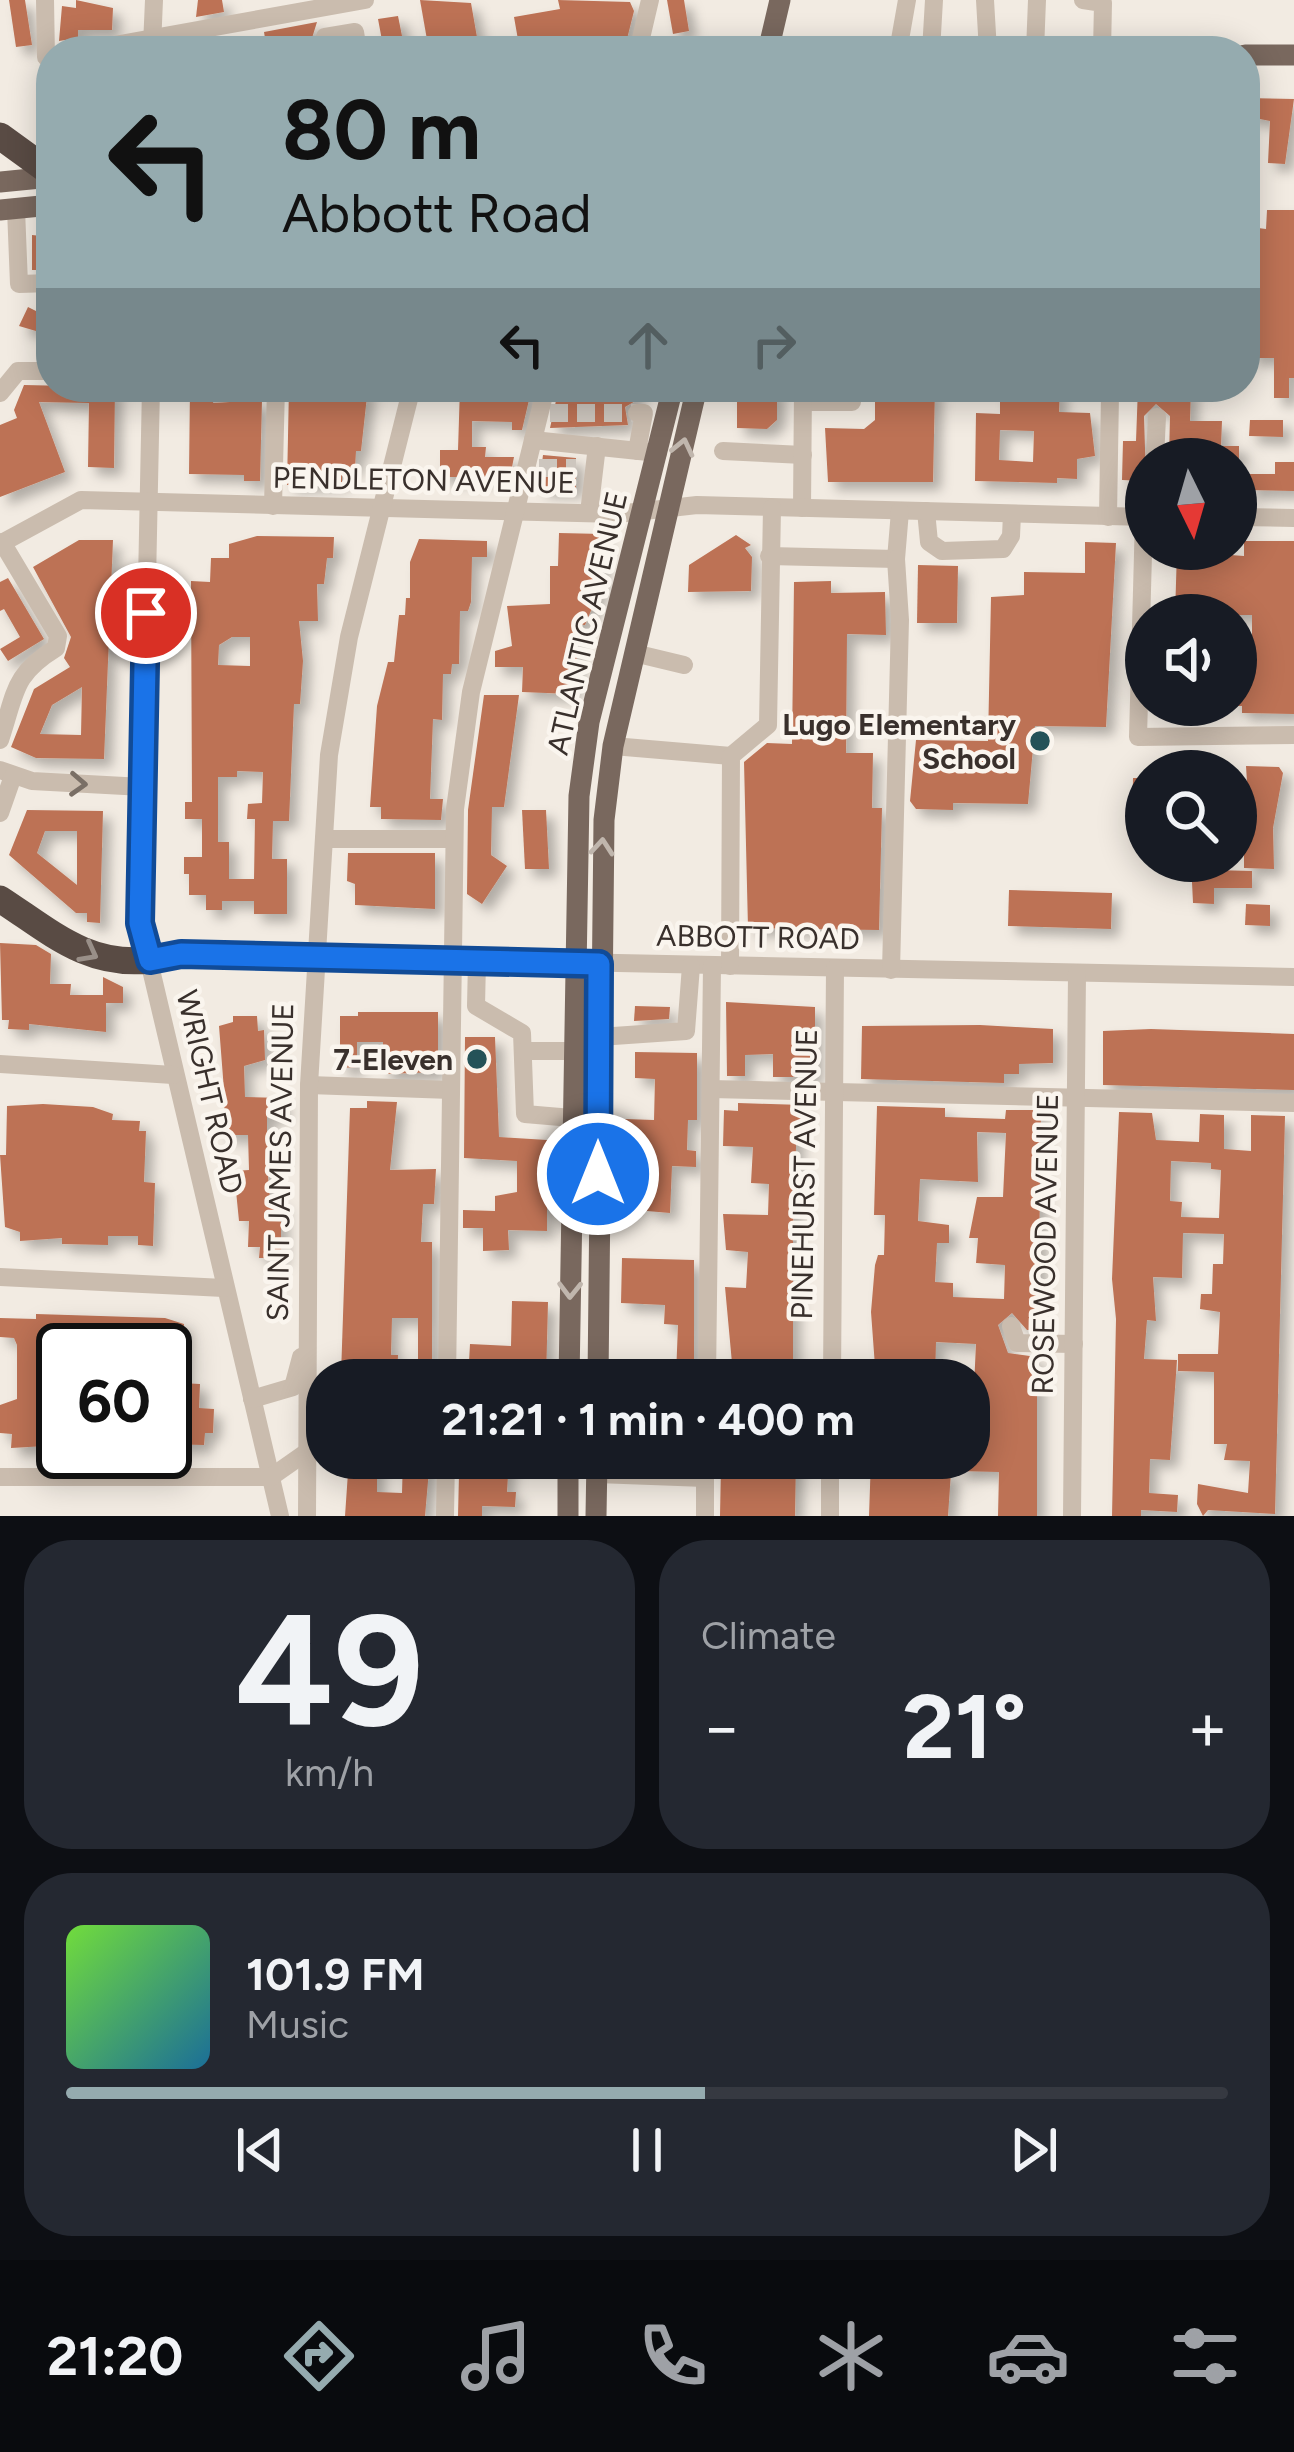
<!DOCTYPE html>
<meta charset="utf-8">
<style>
:root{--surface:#171b24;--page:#242831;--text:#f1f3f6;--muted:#9ea1a6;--line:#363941;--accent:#95abaf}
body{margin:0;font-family:Figtree,sans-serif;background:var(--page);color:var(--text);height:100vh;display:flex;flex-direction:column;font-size:45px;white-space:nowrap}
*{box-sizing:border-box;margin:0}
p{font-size:39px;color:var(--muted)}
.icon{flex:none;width:66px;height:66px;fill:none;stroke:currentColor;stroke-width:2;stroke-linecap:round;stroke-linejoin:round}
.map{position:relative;height:1516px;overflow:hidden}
.panel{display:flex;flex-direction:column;gap:24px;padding:24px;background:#0d0f14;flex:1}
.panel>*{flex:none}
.top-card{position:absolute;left:36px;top:36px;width:1224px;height:366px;border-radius:48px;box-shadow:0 6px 30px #0003;background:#95abaf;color:#111;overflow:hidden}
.needle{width:78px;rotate:175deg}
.buttons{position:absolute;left:1125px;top:438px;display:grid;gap:24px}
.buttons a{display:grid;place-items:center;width:132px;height:132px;border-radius:50%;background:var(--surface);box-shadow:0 6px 30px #0003;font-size:60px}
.speed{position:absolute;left:36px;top:1323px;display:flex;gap:24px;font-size:60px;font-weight:700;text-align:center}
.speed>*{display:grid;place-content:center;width:156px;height:156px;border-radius:50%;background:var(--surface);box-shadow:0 6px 30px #0003;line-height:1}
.speed .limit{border:6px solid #111;border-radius:18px;background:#fff;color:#111}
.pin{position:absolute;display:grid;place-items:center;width:102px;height:102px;color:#fff;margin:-51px;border:6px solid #fff;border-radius:50%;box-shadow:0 3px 12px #0007}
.me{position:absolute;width:132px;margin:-66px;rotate:0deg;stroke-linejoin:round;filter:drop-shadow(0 0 9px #0008)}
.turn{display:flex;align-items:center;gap:42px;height:252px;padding:0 48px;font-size:54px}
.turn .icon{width:156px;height:156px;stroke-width:2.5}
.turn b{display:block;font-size:84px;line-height:102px}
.lanes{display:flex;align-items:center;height:114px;padding:0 48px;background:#0003;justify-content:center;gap:60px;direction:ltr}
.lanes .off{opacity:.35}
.big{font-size:90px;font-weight:700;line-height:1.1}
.panel .tile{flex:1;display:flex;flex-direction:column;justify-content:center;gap:18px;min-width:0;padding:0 42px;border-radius:48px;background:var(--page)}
.panel .dial{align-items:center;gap:0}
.dial b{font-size:156px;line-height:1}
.song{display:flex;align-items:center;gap:36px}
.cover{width:144px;height:144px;border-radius:18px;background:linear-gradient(135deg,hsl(100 70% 55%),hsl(200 70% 35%))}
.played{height:12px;border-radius:6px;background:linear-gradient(90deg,var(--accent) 55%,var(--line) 55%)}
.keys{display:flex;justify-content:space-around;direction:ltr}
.heat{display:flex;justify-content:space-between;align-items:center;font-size:66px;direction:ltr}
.panel .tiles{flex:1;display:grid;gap:24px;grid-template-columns:1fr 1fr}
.tile:last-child{grid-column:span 2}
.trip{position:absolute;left:306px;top:1359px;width:684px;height:120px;border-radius:48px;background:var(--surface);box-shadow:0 6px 30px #0003;font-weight:700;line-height:120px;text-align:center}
.dock{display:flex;height:192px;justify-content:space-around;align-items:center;background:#090b0e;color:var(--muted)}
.dock .icon{width:84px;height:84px}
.dock .current{color:var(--accent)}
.dock b{font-size:54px;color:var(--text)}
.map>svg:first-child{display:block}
</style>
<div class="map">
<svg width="1294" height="1516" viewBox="0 0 1294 1516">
<defs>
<filter id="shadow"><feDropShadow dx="8" dy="8" stdDeviation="6" flood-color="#0004"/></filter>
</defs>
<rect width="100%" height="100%" fill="#f2ebe2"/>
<g fill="#bd7255" fill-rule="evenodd" filter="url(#shadow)">
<polygon points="9,0 25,0 32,45 16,47"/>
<polygon points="76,0 113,8 112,30 78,30 78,38 59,41 62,6 76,8"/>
<polygon points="198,0 222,0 224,12 196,17"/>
<polygon points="420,0 471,3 478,43 429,51"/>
<polygon points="558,0 630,2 634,11 626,43 581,51 520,51 514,17 560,9"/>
<polygon points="667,0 684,0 689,31 673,34"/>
<polygon points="398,16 405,51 384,51 378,19"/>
<polygon points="317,22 308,51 267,51 264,32"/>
<polygon points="1245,98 1294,99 1285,164 1268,163 1270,121 1245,116"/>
<polygon points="1267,210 1294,210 1294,378 1289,378 1289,398 1274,398 1274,358 1250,358 1249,304 1256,304 1258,228 1266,229"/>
<polygon points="32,235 51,237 50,270 32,270"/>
<polygon points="47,297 51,325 46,334 19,326 28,307 38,312"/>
<polygon points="24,385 115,387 114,468 88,467 89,403 39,402 65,472 0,497 0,425 17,418 14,410"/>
<polygon points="190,387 213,387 213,403 262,400 260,481 244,481 244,475 189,474"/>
<polygon points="289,387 337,395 337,387 368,387 361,451 356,451 355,468 342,468 342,482 287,485"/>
<polygon points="460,387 532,387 522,430 512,430 512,422 472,421 472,447 486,447 485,457 514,457 510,477 440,477 440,450 458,450"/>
<polygon points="559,387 637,387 637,400 625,407 628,425 550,428"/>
<polygon points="737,387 777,387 777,420 767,429 737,428"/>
<polygon points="875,387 935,387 933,482 828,482 825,428 864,429 875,420"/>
<path d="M 1000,387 L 1060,387 L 1059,412 L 1090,413 L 1095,456 L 1077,459 L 1077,479 L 1057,478 L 1057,483 L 975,481 L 976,413 L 1000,414 ZM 1000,430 L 1034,431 L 1033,462 L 999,460 Z"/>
<polygon points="1138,387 1191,387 1190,421 1222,421 1221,446 1239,446 1239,459 1169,459 1170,416 1156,404 1144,416 1146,481 1122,480 1123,441 1136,441"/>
<polygon points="1250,420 1283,420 1283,437 1249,436"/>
<polygon points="543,455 576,458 576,490 539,489"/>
<polygon points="1275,462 1294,462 1294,491 1248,490 1248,474 1275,474"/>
<polygon points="559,533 603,534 600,589 585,625 574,624 577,666 571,694 522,692 523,667 495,667 495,651 512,646 507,606 550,604 550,566 558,566"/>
<polygon points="736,535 751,545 745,548 752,557 751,591 688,592 689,565"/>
<path d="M 257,536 L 334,537 L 333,558 L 327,558 L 324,584 L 317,584 L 318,621 L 299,621 L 303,661 L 300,704 L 294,704 L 289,821 L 273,821 L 272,859 L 287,859 L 287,914 L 254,914 L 254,901 L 222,901 L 222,910 L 206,910 L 206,895 L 189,895 L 189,874 L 184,874 L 184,857 L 202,857 L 202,819 L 185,819 L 185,802 L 192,802 L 191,581 L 210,582 L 211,558 L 229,558 L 229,544 ZM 232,637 L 250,637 L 250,666 L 218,665 L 219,645 ZM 237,771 L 263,772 L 262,803 L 248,804 L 247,819 L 255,819 L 254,879 L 229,879 L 229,842 L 218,842 L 218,777 L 237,777 Z"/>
<polygon points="419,539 487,541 487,557 472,557 471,602 468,611 460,611 459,664 452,664 451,674 443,674 442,720 433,719 430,799 443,799 441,820 381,819 381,807 370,807 377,706 388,662 394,662 399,615 405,615 406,598 410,598 410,562"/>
<path d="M 79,540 L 113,540 L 104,759 L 36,758 L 11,747 L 34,689 L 70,667 L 64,658 L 71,637 L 33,567 ZM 82,687 L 81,735 L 40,734 L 52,705 Z"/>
<polygon points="1244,541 1294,541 1294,714 1242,713 1242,706 1236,706 1236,662 1241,645 1252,645 1252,615 1175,615 1177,551 1244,556"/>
<polygon points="1085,542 1116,543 1106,727 1035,726 1028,804 953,803 953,810 916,809 910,801 916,740 988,741 991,597 1024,595 1024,572 1085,573"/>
<polygon points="918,565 958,566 957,623 917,623"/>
<polygon points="8,578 44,639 8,661 0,649 20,637 4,609 0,611 0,582"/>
<polygon points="831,581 831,593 885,592 886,635 847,634 846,753 873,753 872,808 882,808 879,930 748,928 744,762 767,743 792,744 794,582"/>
<polygon points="484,695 519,695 504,807 492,807 491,855 507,866 482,904 467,894 468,810"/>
<polygon points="1246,766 1279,767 1283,773 1273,828 1274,869 1244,868 1244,830 1250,830"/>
<polygon points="1133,778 1146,778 1146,839 1132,838"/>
<path d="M 27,810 L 103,811 L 100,923 L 87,922 L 87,913 L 76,913 L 9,855 ZM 45,831 L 77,831 L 77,885 L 37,853 Z"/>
<polygon points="522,810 546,810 549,869 525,869"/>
<polygon points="348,853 435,853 435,909 355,905 355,884 347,881"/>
<polygon points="1191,861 1214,861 1214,870 1252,871 1252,888 1214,888 1214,904 1193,903"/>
<polygon points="1009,890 1112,893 1111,929 1008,926"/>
<polygon points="1246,904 1270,905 1270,926 1245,925"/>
<polygon points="0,943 36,945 51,954 50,984 71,984 70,995 103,995 103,977 123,987 123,1003 106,1003 106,1032 29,1024 29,1030 8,1029 9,1020 2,1020"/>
<polygon points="726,1002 815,1007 815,1077 773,1077 773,1054 745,1055 745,1076 727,1076"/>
<polygon points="635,1006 670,1007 669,1019 634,1021"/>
<polygon points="358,1012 438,1012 438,1072 383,1074 383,1042 357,1042 357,1067 340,1068 340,1016 358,1016"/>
<polygon points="233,1016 257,1016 258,1031 264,1030 265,1060 244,1066 245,1097 282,1098 282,1115 267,1115 267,1142 280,1142 280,1156 270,1156 268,1177 270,1200 281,1200 281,1258 259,1258 260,1247 248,1247 249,1221 239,1221 234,1171 249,1170 248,1135 221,1135 225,1103 219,1026 233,1022"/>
<polygon points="980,1025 1053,1029 1053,1063 1019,1064 1019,1074 1004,1074 1004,1083 861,1079 862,1026"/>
<polygon points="1151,1029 1294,1034 1294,1090 1103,1085 1103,1031"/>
<polygon points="465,1037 495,1037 499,1137 547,1140 547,1231 508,1230 509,1250 483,1251 483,1228 463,1228 463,1210 495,1211 495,1196 517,1192 517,1161 464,1158"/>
<polygon points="635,1052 697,1053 697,1120 688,1120 687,1150 696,1151 696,1167 672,1166 670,1213 647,1211 649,1165 628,1162 626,1157 625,1119 654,1120 655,1079 635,1078"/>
<polygon points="367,1101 397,1102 390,1170 436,1169 434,1204 423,1204 421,1242 432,1242 432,1365 418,1364 418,1318 392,1318 391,1355 398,1355 397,1380 346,1380 341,1375 350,1108 367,1108"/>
<polygon points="738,1103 803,1105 803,1122 797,1121 793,1226 793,1380 721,1377 721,1363 732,1363 725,1287 746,1288 748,1252 726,1250 723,1214 768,1215 769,1184 751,1183 753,1147 723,1146 724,1110 738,1111"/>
<polygon points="43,1104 93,1107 113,1114 112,1120 140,1121 139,1131 146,1131 144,1182 155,1183 153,1246 138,1245 138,1236 108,1236 108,1245 62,1244 62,1238 20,1241 20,1232 5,1227 0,1155 6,1155 7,1106"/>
<path d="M 877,1106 L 945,1108 L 945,1117 L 1005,1119 L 1006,1110 L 1041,1110 L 1038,1330 L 1027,1330 L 1012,1313 L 998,1325 L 1008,1353 L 1037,1357 L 1037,1516 L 998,1516 L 999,1472 L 958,1471 L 958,1458 L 969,1458 L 969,1385 L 974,1386 L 976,1344 L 936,1342 L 935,1380 L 876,1380 L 871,1312 L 875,1265 L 878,1255 L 884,1255 L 885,1215 L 874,1215 ZM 977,1132 L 1006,1133 L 1003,1197 L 977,1197 L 969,1238 L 978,1238 L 976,1263 L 1005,1265 L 1004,1299 L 953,1297 L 953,1283 L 935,1282 L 937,1243 L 949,1243 L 949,1225 L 918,1221 L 920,1179 L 978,1182 Z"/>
<path d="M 1119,1112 L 1152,1113 L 1156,1140 L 1199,1142 L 1200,1114 L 1224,1115 L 1224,1149 L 1251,1151 L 1251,1115 L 1285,1116 L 1275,1514 L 1208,1510 L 1203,1516 L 1197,1504 L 1198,1484 L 1248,1493 L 1250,1461 L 1224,1460 L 1227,1444 L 1214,1444 L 1214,1372 L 1178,1371 L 1178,1354 L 1218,1354 L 1220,1312 L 1200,1309 L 1201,1294 L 1212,1294 L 1213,1264 L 1223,1264 L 1224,1234 L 1183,1233 L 1182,1278 L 1153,1277 L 1156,1321 L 1147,1320 L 1144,1359 L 1177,1360 L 1170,1460 L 1150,1459 L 1149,1493 L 1178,1495 L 1177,1512 L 1141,1510 L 1141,1516 L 1112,1516 L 1116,1319 L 1112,1279 ZM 1171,1161 L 1211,1163 L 1211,1169 L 1221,1170 L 1219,1218 L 1181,1217 L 1182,1202 L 1170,1201 Z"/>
<polygon points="622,1258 694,1260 694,1376 676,1375 678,1325 664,1324 665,1305 621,1303"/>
<polygon points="512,1301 548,1302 546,1380 468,1380 470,1344 511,1346"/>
<polygon points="36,1314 165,1318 184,1324 182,1383 200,1384 199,1408 214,1409 213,1433 205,1433 204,1445 165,1444 166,1350 63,1350 63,1380 55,1380 54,1414 63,1414 63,1445 11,1448 12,1434 0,1433 0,1405 17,1399 17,1345 14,1338 0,1337 0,1318 36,1319"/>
<polygon points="349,1458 377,1458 377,1492 402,1493 403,1458 430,1458 425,1516 345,1516"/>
<polygon points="473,1458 509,1458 507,1492 516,1492 515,1507 482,1506 482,1516 458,1516 459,1474 472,1475"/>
<polygon points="740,1458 796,1458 795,1516 720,1516 721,1466 739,1467"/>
<polygon points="871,1458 912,1458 912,1470 951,1472 948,1516 869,1516"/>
</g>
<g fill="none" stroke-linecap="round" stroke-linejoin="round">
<g stroke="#cdc6be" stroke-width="18" stroke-dasharray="18 9" stroke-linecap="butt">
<polyline points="550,413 637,413"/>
<polyline points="539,468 576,468"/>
</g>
<g stroke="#cabcae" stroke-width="18">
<polyline points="45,0 46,57 51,56"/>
<polyline points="985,0 988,51"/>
<polyline points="1083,0 1103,3 1102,51"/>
<polyline points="152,46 154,0"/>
<polyline points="81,51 365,0"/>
<polyline points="321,51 325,37 355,32 358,51"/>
<polyline points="638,51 650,0"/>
<polyline points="898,51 907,0"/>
<polyline points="931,51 934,0"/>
<polyline points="1035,51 1037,0"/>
<polyline points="16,209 19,284 51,283"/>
<polyline points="151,387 140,923 280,1516"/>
<polyline points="0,393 18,371 51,371"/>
<polyline points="803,402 852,402 852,387"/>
<polyline points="533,440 658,453"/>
<polyline points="637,451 644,413 637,413"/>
<polyline points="723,451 803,455"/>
<polyline points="1155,459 1157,417"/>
<polyline points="273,506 276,387"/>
<polyline points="802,508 803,387"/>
<polyline points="926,511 929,542 942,551 1003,549 1011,536 1012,514"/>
<polyline points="589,513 597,446"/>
<polyline points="1108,517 1110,394"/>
<polyline points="1144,517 1138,737 1294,735"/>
<polyline points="1236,517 1294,518"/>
<polyline points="0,544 81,500 617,514 697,505 1146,517"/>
<polyline points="769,556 896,559 900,511"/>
<polyline points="634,653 684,665"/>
<path d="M 0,740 C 16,693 12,675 56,648 L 58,636 L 2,542"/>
<polyline points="613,746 731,756"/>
<polyline points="0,770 32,781 143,787"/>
<polyline points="0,813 13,776"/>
<polyline points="324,839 454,839"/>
<polyline points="150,960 181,954 1294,977"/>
<polyline points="477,961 476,1006 522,1033 525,1114 572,1118"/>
<polyline points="730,966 731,756 768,725 772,508"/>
<polyline points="891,970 900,620 896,559"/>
<polyline points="599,1037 686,1031 691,966"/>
<polyline points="524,1051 572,1051"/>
<polyline points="0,1064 173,1075"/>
<polyline points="309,1085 451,1090"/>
<polyline points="711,1089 1294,1103"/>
<polyline points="0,1277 224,1288"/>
<polyline points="1011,1326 1017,1343 1074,1344"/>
<polyline points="447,1380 455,809 471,692 546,387"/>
<polyline points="707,1380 712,966"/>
<polyline points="832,1380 835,968"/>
<polyline points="252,1399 293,1387 301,1357"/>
<polyline points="597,1474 705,1478"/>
<polyline points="0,1477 271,1477 311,1449"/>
<polyline points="307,1516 309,1085 329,755 349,637 412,387"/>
<polyline points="445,1516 446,1458"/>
<polyline points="705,1516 705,1458"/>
<polyline points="830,1516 830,1458"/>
<polyline points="1072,1516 1077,973"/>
</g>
<g stroke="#79685e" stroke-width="21">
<polyline points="694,51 734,51"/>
<polyline points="768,51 780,0"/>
<polyline points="830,51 909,51"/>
<polyline points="1245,55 1294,55"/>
<polyline points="0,182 51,177"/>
<polyline points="0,210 51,205"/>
<polyline points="569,1380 579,796 589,722 673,387"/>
<polyline points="598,1380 604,820 613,746 697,387"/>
<polyline points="568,1516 568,1458"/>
<polyline points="596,1516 597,1458"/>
</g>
<g stroke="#594b44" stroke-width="27">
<polyline points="0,136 51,173"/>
<path d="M 0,899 C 51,932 87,967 150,960"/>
</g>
</g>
<defs><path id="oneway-chevron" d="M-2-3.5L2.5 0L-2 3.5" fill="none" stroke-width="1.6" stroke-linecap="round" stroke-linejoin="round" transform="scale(3)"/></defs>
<g stroke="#c0b6ad">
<use href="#oneway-chevron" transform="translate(683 447) rotate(-77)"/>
<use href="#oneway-chevron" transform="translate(602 847) rotate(-85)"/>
<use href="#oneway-chevron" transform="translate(570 1290) rotate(91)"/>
</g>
<use stroke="#7a6f66" href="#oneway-chevron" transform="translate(78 784) rotate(3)"/>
<use stroke="#998f88" href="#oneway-chevron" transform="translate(89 953) rotate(28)"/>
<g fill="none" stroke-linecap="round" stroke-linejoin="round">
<g stroke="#114b97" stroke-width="30">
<polyline id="route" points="146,613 140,923 150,960 181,954 599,964 598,1174"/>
</g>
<use href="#route" stroke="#1a73e8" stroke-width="21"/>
</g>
<g fill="#245258" stroke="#faf5ee" stroke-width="4.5">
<circle cx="1040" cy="741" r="12"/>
<circle cx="477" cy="1059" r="12"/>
</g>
<g text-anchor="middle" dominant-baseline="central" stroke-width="9" stroke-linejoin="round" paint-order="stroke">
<g font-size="30" fill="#39302c" stroke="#faf5ee">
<text transform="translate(424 480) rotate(1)">PENDLETON AVENUE</text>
<text transform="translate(587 623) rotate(-77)">ATLANTIC AVENUE</text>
<text transform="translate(758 937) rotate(1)">ABBOTT ROAD</text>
<text transform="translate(210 1092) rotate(77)">WRIGHT ROAD</text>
<text transform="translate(280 1162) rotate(-89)">SAINT JAMES AVENUE</text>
<text transform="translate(804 1174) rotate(-89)">PINEHURST AVENUE</text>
<text transform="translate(1045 1244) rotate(-89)">ROSEWOOD AVENUE</text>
</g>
<g font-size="30" font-weight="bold" fill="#39302c" stroke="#faf5ee" text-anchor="end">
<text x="1016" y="724">Lugo Elementary<tspan x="1016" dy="34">School</tspan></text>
<text x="453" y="1059">7-Eleven</text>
</g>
</g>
</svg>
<div class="buttons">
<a><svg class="needle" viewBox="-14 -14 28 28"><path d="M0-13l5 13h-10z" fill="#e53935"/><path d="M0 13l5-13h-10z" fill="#9ea1a6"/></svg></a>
<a><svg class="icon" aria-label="sound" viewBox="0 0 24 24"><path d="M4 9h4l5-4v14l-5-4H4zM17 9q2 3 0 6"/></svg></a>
<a><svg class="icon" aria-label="search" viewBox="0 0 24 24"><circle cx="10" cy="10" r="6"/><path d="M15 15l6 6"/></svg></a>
</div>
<div class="speed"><div class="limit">60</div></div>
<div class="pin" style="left:146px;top:613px;background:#d93025"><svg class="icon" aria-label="arrive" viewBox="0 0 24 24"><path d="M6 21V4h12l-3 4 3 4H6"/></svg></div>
<svg class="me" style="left:598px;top:1174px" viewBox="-20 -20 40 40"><circle r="17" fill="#1a73e8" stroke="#fff" stroke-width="3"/><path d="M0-11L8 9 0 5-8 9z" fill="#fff"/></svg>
<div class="trip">21:21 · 1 min · 400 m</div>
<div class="top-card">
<div class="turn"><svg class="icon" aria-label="left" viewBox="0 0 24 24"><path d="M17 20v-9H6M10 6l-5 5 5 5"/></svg><div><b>80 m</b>Abbott Road</div></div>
<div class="lanes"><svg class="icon" aria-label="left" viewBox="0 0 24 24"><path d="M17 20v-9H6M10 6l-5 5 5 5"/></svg><svg class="icon off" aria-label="ahead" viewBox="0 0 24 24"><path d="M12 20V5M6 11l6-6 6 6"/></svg><svg class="icon off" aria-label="right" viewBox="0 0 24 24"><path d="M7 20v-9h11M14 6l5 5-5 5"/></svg></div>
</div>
</div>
<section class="panel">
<div class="tiles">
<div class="tile dial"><b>49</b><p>km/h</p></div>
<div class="tile"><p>Climate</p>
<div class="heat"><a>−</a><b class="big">21°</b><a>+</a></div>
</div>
<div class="tile">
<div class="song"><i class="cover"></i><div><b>101.9 FM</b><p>Music</p></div></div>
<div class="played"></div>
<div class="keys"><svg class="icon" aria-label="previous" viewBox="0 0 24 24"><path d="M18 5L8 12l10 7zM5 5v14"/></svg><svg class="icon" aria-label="pause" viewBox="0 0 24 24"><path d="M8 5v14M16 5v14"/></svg><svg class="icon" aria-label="next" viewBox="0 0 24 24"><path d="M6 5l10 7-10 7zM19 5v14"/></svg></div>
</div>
</div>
</section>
<nav class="dock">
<b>21:20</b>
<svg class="icon current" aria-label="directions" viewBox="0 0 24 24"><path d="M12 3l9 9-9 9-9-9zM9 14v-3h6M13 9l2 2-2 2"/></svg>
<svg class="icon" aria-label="music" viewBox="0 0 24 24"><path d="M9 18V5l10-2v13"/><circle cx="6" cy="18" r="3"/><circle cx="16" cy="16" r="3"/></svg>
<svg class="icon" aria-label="phone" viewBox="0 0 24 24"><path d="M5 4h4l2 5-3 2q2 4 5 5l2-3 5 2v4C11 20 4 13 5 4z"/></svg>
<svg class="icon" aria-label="climate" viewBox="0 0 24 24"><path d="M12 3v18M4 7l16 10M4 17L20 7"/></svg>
<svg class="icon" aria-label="car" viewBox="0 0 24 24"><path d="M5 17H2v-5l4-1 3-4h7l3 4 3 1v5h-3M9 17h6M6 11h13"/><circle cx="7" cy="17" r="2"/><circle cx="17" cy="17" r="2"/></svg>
<svg class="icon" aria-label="filters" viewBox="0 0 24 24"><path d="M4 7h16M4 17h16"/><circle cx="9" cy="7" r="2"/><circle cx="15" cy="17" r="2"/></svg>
</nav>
